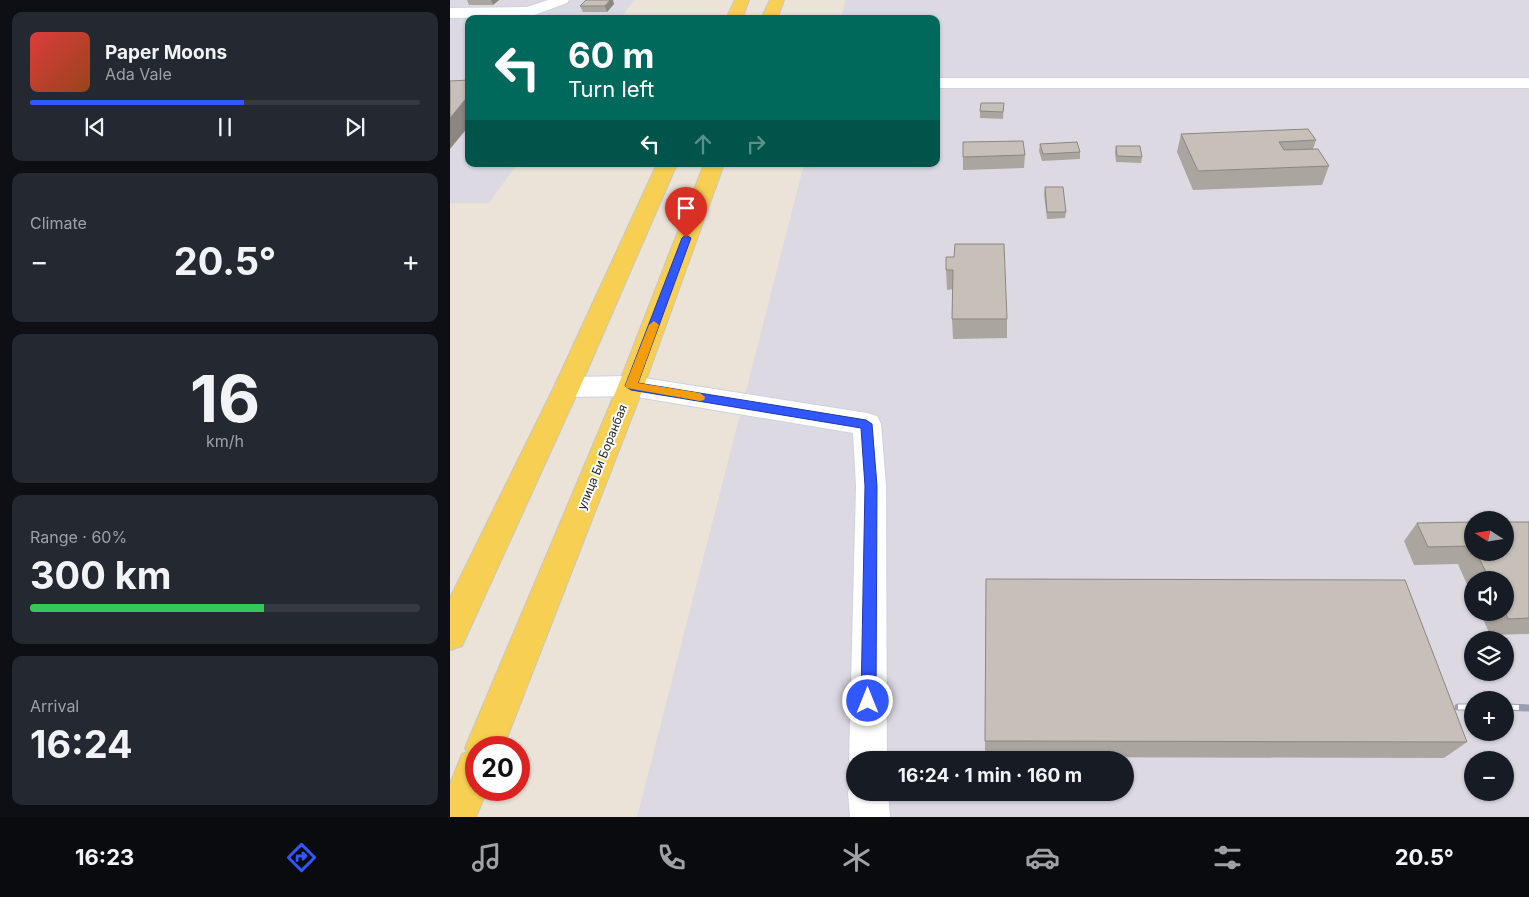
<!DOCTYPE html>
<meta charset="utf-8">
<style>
:root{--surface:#171b24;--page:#242831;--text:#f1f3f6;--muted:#9ea1a6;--line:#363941;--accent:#3158ff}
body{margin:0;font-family:Inter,sans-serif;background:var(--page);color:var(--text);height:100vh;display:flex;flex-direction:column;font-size:19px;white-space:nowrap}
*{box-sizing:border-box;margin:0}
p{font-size:16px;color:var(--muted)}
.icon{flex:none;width:28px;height:28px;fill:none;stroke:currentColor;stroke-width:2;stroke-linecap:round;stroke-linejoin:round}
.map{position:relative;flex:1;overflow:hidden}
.panel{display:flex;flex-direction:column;gap:12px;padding:12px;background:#0d0f14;width:450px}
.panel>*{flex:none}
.hud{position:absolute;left:15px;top:15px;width:475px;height:152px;border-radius:10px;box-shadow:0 1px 4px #0004;background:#00695c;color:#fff;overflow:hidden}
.needle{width:32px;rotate:282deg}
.fabs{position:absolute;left:1014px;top:511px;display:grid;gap:10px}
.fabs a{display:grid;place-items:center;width:50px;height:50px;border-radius:50%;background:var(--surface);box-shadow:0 1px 4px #0004;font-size:25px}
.speed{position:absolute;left:15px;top:736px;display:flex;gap:10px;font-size:25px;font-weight:700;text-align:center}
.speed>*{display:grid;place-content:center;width:65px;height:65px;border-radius:50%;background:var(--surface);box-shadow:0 1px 4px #0004;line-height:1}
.speed .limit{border:8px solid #d22;background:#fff;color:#111}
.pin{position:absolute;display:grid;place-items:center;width:42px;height:42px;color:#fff;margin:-51px -21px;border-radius:50% 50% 50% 0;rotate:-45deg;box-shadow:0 0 5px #0007}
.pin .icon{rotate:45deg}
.me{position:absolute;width:55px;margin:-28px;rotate:0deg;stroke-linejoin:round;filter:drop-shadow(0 0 4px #0008)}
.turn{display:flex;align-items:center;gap:18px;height:105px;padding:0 20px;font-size:22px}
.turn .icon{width:65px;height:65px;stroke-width:2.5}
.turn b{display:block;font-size:35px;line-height:42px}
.lanes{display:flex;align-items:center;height:48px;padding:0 20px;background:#0003;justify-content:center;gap:25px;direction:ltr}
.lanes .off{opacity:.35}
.big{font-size:38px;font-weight:700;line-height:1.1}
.panel .widget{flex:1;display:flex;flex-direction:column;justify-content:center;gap:8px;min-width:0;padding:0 18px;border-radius:10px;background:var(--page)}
.panel .dial{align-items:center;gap:0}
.dial b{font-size:65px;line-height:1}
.song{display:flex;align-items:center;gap:15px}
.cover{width:60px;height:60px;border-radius:8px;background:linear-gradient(135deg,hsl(0 70% 55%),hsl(20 70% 35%))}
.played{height:5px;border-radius:2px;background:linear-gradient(90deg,var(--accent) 55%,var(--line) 55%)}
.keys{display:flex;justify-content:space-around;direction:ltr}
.heat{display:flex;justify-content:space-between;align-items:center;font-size:28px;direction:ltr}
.charge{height:8px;border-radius:4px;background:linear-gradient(90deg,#34c759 60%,var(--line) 0)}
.trip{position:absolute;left:396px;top:751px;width:288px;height:50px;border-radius:25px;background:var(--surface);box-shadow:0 1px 4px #0004;font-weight:700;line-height:50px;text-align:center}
.tabs{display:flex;height:80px;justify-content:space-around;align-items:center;background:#090b0e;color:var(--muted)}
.tabs .icon{width:35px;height:35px}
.tabs .on{color:var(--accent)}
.tabs b{font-size:22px;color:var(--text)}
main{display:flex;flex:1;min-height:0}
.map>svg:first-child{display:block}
</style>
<main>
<section class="panel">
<div class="widget">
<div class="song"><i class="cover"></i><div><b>Paper Moons</b><p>Ada Vale</p></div></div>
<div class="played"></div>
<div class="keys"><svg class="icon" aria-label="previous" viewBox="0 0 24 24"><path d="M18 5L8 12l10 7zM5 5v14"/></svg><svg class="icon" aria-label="pause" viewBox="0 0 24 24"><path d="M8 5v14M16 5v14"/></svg><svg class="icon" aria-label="next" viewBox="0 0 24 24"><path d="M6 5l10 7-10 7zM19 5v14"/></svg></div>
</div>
<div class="widget"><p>Climate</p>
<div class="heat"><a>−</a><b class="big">20.5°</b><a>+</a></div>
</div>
<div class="widget dial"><b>16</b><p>km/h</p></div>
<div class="widget"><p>Range · 60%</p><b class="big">300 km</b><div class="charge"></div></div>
<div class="widget"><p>Arrival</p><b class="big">16:24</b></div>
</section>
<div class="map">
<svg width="1079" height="817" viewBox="0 0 1079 817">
<rect width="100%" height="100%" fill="#ebe3d8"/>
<g fill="#dcd9e3" fill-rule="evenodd">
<polygon points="0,0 184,0 170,19 19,19 19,164 67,164 39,203 0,203"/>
<path d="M 395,0 L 1079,0 L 1079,817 L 187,817 L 354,164 L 486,164 L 486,19 L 391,19 ZM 1022,520 L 1055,520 L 1055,552 L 1022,552 ZM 1022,580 L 1055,580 L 1055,612 L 1022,612 ZM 1022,640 L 1055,640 L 1055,672 L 1022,672 ZM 1022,700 L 1055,700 L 1055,732 L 1022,732 ZM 405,760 L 675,760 L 675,792 L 405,792 ZM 1022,760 L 1055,760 L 1055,792 L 1022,792 Z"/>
</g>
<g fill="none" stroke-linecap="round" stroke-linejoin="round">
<g stroke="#cdd1e2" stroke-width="2">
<g id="minor">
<polygon points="98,0 119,0 117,3 79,17 0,18 0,8 77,7"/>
<rect x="486" y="78" width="593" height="10"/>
<polygon points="181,376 417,413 427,416 431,424 436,486 437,760 405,760 405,774 399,760 406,486 403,433 181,396 117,397 108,394 104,387 108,380 117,377"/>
<polygon points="404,778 405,792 438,792 440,817 400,817 398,792"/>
</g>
</g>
<g stroke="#c7c7c7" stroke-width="2">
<g id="major">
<polygon points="285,0 299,0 292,19 276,19"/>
<polygon points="320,0 334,0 327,19 311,19"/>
<polygon points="207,164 227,164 130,387 12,646 0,650 0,598 104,387"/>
<polygon points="254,164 274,164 194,386 53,748 26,748 26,790 37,790 26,817 0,817 0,784 12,754 17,752 15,748 168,386"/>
</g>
</g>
<use href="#minor" fill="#fff" fill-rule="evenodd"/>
<use href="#major" fill="#f7cf52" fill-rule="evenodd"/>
<g stroke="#9b9fb3" stroke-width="7">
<g id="rail">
<polyline points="1008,707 1022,707"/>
<polyline points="1055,707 1079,708"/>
</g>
</g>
<use href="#rail" stroke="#fff" stroke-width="5" stroke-dasharray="14" stroke-linecap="butt"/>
</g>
<g fill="#aaa59e">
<polygon points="17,0 49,0 43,5 19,5"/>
<polygon points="164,4 157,12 133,12 130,6"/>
<polygon points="554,103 553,119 530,118 530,111"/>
<polygon points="731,134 866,140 863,149 879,166 872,185 743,190 727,152"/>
<polygon points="513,142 575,155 574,168 513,170"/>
<polygon points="590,144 630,152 630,159 592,161 589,151"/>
<polygon points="666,146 692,157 691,163 666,162 665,152"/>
<polygon points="595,187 616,212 615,218 597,219 594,194"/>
<polygon points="496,257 557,319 557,338 503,339 502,319 503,289 497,290 496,270"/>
<polygon points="1022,522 1022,552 1055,552 1079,522 1079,634 1040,635 1030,612 1055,612 1055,580 1022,580 1022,596 1008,564 964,565 954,541 967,523"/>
<polygon points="535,741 1017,742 994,758 535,757"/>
</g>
<g fill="#8b8681">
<polygon points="41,0 49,0 43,5"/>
<polygon points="160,0 163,0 164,4 157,12 155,6"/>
<polygon points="19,95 19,126 0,149 0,118"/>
</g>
<g fill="#c6c0b8" stroke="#8b8681">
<polygon points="136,0 160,0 155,6 130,6"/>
<polygon points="19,80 19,95 0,118 0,81"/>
<polygon points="531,103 554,103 553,112 530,111"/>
<polygon points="858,129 866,140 829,142 834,150 868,149 879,166 748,171 731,134"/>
<polygon points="573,141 575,155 513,157 513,142"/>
<polygon points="627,142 630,152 593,154 590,144"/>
<polygon points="666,146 690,146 692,157 667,156"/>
<polygon points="595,187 613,187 616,212 597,212"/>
<polygon points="505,244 554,244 557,319 502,319 503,270 496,270 496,257 504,257"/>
<polygon points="1022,522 1022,546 978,547 967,523"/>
<polygon points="1055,522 1079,522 1079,618 1058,619 1055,612 1055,580 1040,580 1026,552 1055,552"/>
<polygon points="536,579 955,580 1017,742 535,741"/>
</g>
<polygon fill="#3158ff" stroke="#2039a6" points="236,235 241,238 188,383 416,420 422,424 427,486 426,701 424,707 418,709 413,707 411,701 415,486 411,428 181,390 175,386 232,238"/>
<polygon fill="#f59e0b" points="204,321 209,325 188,383 250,393 255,397 254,400 250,401 177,388 175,386 199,325"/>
<g text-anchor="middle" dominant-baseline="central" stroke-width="4" stroke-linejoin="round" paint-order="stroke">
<g font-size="12" fill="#282828" stroke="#fff">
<text transform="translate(152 457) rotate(-68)">улица Би Боранбая</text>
</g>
</g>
</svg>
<div class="fabs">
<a><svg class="needle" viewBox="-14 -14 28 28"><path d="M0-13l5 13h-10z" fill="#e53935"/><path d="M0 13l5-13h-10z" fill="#9ea1a6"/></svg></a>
<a><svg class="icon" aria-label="sound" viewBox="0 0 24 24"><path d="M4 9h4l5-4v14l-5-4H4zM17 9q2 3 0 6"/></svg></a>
<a><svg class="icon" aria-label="layers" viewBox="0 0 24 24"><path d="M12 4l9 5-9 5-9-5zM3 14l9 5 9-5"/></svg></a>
<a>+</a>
<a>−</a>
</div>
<div class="speed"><div class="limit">20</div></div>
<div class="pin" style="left:236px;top:238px;background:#d93025"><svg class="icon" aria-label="arrive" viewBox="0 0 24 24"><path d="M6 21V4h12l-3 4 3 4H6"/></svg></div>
<svg class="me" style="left:418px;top:701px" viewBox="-20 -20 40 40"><circle r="17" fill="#3158ff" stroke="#fff" stroke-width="3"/><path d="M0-11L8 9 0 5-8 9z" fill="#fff"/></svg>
<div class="trip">16:24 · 1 min · 160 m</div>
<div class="hud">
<div class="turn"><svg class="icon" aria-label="left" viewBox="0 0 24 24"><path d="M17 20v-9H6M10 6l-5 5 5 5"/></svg><div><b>60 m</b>Turn left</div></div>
<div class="lanes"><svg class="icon" aria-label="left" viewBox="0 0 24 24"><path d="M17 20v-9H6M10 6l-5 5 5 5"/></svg><svg class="icon off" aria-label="ahead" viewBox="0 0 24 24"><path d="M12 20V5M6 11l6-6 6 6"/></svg><svg class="icon off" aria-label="right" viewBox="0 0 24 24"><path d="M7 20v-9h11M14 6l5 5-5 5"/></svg></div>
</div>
</div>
</main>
<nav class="tabs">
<b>16:23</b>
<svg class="icon on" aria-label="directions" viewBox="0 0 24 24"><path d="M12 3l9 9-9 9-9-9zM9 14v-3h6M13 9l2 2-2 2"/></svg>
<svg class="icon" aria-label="music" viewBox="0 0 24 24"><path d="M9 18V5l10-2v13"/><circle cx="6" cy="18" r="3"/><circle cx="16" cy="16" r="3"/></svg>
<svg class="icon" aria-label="phone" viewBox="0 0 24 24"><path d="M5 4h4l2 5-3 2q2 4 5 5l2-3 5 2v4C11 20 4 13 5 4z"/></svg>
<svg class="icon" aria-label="climate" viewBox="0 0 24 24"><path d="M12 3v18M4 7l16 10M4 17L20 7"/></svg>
<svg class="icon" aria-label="car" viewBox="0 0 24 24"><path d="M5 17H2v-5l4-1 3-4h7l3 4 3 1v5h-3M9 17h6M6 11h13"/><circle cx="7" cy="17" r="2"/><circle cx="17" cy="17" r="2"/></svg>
<svg class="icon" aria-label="filters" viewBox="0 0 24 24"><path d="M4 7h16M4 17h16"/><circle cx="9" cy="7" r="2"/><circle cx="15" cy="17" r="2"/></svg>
<b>20.5°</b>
</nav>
